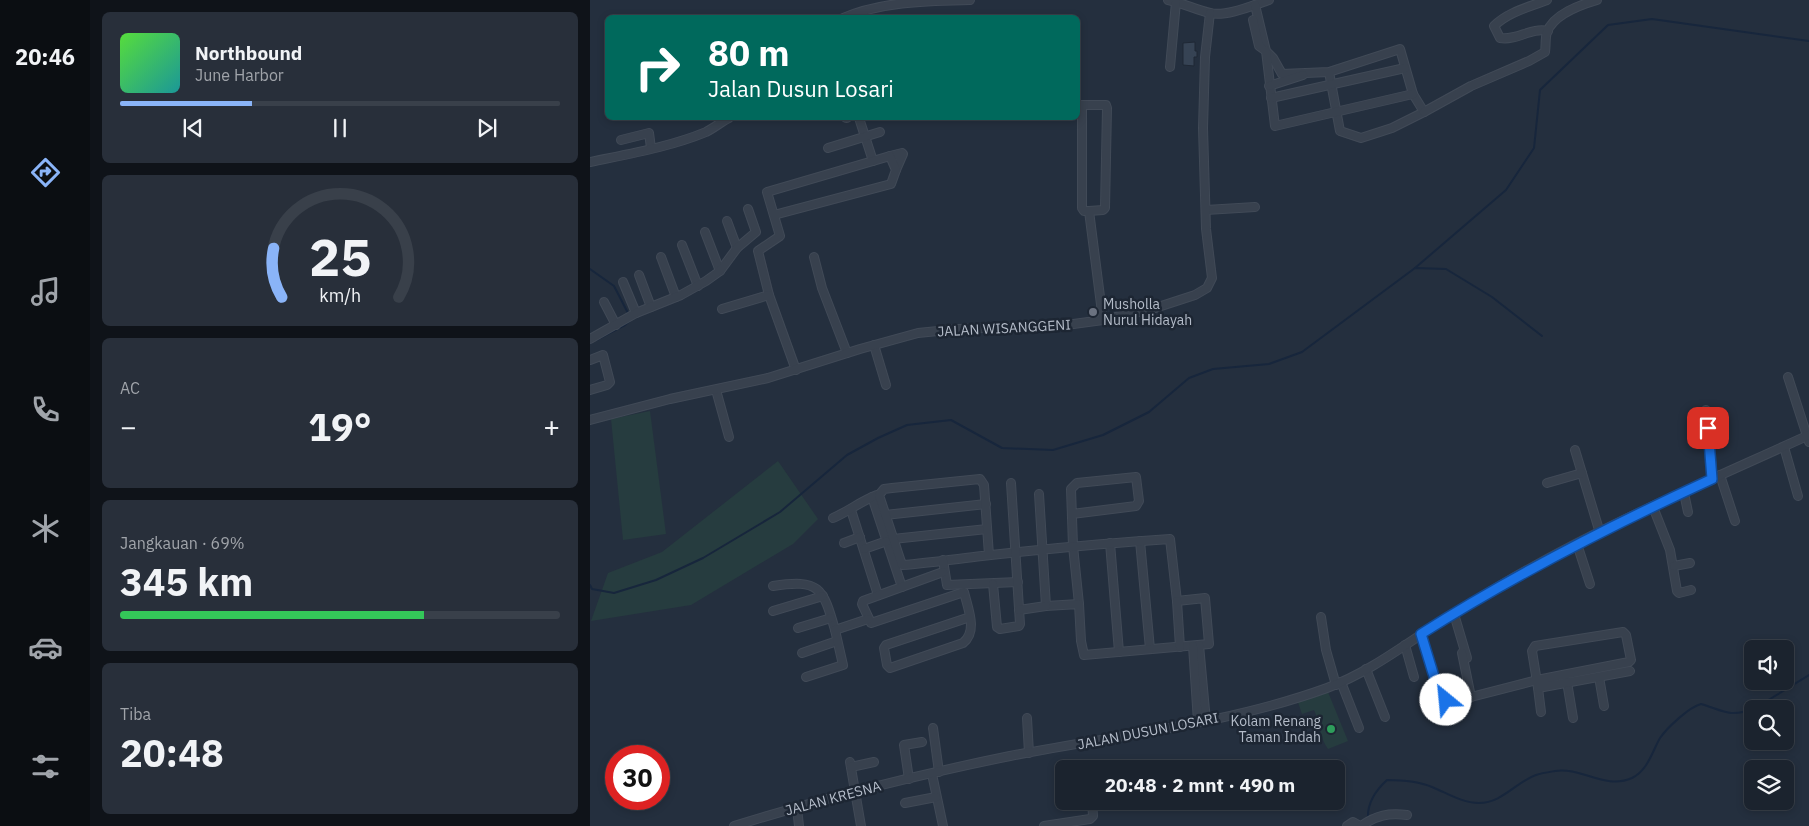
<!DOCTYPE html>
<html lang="id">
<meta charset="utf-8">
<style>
:root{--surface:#1b232e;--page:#282f3a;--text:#f1f3f6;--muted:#a0a4aa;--line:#39404a;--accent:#8ab4f8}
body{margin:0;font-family:"IBM Plex Sans",sans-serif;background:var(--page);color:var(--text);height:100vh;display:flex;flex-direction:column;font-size:19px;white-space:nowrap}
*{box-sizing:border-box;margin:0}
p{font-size:16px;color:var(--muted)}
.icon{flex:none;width:28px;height:28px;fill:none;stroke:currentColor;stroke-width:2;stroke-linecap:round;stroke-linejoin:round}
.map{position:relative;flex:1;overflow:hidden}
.panel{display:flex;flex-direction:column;gap:12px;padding:12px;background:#0f1319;width:500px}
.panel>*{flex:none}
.banner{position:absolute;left:15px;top:15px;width:475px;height:105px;border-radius:8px;box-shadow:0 2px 8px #0003,0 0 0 1px var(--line);background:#00695c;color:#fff;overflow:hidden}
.tools{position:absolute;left:1154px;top:640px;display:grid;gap:10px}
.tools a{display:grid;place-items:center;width:50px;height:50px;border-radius:8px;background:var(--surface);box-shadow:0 2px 8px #0003,0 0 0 1px var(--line);font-size:25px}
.speed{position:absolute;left:15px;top:745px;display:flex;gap:10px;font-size:25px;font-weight:700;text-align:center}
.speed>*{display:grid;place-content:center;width:65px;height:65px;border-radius:50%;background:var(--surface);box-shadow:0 2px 8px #0003,0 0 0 1px var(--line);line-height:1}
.speed .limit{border:8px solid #d22;background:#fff;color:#111}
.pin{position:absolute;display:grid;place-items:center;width:42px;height:42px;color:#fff;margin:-21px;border-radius:10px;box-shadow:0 2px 8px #0006}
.me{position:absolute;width:55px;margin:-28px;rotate:332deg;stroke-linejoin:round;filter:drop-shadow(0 0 4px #0008)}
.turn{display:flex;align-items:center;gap:18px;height:105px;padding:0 20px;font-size:22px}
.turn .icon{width:65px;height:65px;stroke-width:2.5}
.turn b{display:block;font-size:35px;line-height:42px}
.big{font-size:38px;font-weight:700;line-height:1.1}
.panel .card{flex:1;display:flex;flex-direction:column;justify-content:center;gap:8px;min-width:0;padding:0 18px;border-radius:8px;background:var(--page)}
.panel .dial{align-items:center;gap:0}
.dial svg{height:130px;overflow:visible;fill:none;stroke:var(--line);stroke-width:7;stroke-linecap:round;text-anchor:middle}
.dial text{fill:var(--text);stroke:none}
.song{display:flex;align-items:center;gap:15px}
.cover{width:60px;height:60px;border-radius:8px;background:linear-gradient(135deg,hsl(110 70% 55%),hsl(180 70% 35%))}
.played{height:5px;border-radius:2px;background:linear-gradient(90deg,var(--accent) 30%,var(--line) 30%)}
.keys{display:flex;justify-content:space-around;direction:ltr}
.heat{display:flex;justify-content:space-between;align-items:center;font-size:28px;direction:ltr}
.charge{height:8px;border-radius:4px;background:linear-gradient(90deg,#34c759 69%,var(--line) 0)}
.trip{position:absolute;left:465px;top:760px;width:290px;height:50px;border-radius:8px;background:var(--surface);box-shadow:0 2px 8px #0003,0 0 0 1px var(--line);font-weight:700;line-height:50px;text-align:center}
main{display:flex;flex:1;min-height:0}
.tab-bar{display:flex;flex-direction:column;width:90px;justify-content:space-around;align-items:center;background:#0b0e12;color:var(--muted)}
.tab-bar .icon{width:35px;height:35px}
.tab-bar .on{color:var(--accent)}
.tab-bar b{font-size:22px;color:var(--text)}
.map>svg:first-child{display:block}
</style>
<main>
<nav class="tab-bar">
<b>20:46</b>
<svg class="icon on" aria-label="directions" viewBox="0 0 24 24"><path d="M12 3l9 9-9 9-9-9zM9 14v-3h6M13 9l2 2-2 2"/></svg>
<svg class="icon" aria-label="music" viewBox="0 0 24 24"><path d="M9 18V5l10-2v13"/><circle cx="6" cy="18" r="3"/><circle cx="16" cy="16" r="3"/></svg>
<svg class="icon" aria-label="phone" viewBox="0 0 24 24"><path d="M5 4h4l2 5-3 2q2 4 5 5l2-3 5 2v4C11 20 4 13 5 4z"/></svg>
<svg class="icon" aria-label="climate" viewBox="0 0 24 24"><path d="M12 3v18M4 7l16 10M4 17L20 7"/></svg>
<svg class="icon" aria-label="car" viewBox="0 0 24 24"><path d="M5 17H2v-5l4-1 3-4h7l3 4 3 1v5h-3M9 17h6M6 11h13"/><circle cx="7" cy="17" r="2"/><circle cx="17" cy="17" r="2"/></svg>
<svg class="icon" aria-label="filters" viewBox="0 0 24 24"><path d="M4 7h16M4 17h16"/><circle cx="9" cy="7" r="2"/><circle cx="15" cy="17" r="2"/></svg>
</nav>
<section class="panel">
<div class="card">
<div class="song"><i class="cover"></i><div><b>Northbound</b><p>June Harbor</p></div></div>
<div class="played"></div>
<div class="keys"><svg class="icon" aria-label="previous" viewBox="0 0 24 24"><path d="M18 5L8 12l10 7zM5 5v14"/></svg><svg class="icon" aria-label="pause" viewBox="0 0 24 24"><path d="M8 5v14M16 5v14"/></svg><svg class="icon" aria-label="next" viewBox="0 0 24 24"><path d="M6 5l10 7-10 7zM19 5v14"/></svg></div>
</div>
<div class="card dial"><svg viewBox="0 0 100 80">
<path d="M14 69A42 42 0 1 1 86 69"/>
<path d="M14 69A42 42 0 0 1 9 39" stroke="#8ab4f8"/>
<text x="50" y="56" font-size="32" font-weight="700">25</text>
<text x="50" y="72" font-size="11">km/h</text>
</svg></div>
<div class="card"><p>AC</p>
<div class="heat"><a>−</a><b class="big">19°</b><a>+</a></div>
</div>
<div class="card"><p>Jangkauan · 69%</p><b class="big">345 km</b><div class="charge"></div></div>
<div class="card"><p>Tiba</p><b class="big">20:48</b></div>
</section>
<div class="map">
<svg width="1219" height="826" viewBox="0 0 1219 826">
<rect width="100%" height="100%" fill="#242f3e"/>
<g fill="#263c3f">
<polygon points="60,411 76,534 33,540 21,419"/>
<polygon points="188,461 228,519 203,544 101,605 1,621 18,573 72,552"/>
<path d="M 738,692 L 758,741 L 738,749 C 729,737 731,724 724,710 L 712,714 L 708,702 Z"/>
</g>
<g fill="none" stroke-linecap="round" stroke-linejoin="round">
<g stroke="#17263c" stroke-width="2">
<polyline points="825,268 916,190 944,148 950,90 1018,25 1062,19 1219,41"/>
<polyline points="0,269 24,286 39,315"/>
<polyline points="6,340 35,325 41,320"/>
<polyline points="0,585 2,589 24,593 66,580 113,558 190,512 257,455 288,438 317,425 361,420 412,448 463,450 513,435 559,412 599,378 623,369 679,364 712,352 825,268 856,269 902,297 952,336"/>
<polyline points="1164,709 1219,675"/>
<path d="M 778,819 C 777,804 786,790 797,780 C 813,780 828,781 842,787 C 857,793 872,803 889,803 C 912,803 926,782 946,775 C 952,773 959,772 965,771 C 992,767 1015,790 1042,778 C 1058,770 1062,752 1070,738 C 1077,728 1099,707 1111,704 C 1132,710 1140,718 1162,709"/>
</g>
</g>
<polygon fill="#364354" stroke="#1f2835" points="605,42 605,51 607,51 607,57 604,57 604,66 593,65 593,43"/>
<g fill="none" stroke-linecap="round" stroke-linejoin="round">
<g stroke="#414a57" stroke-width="10">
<g id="minor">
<path d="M 578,0 C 593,3 606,10 620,13 C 636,17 664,5 679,0"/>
<path d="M 957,0 C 939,7 918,12 904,26 L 910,38 C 927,41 941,27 958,31"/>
<polyline points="665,5 676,51 683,58 692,74 739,72 810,49 823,94 834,112 802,128 771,138 750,131 739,72"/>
<path d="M 253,18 C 293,1 338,1 380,0"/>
<polyline points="663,20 669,46 676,51 685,126 823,94"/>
<polyline points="580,67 586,2"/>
<polyline points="679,86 713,75"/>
<polyline points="681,98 815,68"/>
<path d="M 834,112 L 881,86 L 939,61 L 955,52 C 956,46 955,38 957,32 C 964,14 990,5 1007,0"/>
<polyline points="256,118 257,118"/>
<polyline points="269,118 283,161"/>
<polyline points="31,140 59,133 61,148"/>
<polyline points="238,148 290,132"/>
<polyline points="300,156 312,153 313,154 306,170"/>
<path d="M 0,162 C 38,154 80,147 116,132 C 124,128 131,122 139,118"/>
<polyline points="616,210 665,207"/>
<polyline points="499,211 494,211 492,208 492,105 516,105 517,108 515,208 513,210 499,211 513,320"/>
<polyline points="137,221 147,248"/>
<polyline points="115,232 130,271"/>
<polyline points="92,245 108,286"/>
<polyline points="71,257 86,297"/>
<polyline points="224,257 232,288 257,353"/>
<polyline points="49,275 61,307"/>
<polyline points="33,282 46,313"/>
<polyline points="179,295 168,251 190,236 177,192 300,156 306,170 301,184 184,215"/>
<polyline points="14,302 26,325"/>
<polyline points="132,309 179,295 206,370"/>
<polyline points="0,339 46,313 91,295 116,281 130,271 147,248 166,232 158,209"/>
<polyline points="284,345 296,385"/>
<polyline points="0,360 13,355 20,382 17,385 0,390"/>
<polyline points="1198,377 1219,442"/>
<polyline points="126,390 139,437"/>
<polyline points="1116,410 1123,479"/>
<polyline points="0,420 80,399 178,378 270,349 328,333 368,329 476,325 513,320 562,309 605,295 617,288 622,278 616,229 613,128 615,57 620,13"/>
<polyline points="1194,447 1208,496"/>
<polyline points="985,450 1010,533"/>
<polyline points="1130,475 1145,521"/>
<polyline points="957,483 992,473"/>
<polyline points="1094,493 1098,512"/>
<polyline points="282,497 312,587"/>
<polyline points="1063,507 1080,550 1087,591 1089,593 1101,590"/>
<polyline points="261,510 288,595"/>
<polyline points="482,514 546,506 549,501 546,477 487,483 481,489 483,546 489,604"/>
<polyline points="295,515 396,504"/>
<path d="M 243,518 C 259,511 271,501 287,495"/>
<polyline points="303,539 397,529"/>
<polyline points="550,541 560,649"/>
<polyline points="254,543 270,537"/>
<polyline points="520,543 529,652"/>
<polyline points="987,544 1000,584"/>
<polyline points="274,549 297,541"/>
<path d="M 399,555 L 394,485 L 390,479 L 302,488 L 294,489 L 289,495 L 312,565 C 339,563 366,559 392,556 C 455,549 517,543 580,539 L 587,601 L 615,598 L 619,644 L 494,655 L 491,641 L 489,604 L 456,606 L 449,494"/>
<polyline points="353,560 357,585 428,582"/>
<polyline points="1084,566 1100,563"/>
<path d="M 353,572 L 273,601 L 272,604 L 281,623 L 374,592 C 378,609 388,631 373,643 L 300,668 L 297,665 L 294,648 L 296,645 L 380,617"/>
<polyline points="403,584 407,627 410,629 429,626 430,624 421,483"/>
<path d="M 183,586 C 229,579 233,587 245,630"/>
<polyline points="587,601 590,647"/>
<polyline points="429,610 456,606"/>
<polyline points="183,611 233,596"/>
<polyline points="864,614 877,658"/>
<polyline points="731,617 736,650 746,685"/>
<polyline points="208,628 241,618"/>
<polyline points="831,634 846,684 853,700 881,697 872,653"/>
<polyline points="609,645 616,721"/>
<polyline points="815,645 824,677"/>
<polyline points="603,646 608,722"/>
<polyline points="212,653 247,641"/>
<polyline points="776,669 795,717"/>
<polyline points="216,677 253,665 245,630 278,619"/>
<polyline points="1009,677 1014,706"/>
<polyline points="751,682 769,728"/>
<polyline points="977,682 983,718"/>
<polyline points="948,688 951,712"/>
<polyline points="881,697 943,681 947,680 1039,662 1041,660 1036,635 1033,632 945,646 942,651 948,688 1040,671"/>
<polyline points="437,718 439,753"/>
<polyline points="343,728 349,772"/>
<polyline points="260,762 271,826"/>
<polyline points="261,767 284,762"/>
<polyline points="342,774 353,826"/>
<polyline points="319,779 314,745 332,742"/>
<polyline points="315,803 346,797"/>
<polyline points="207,808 209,826"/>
<path d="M 144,826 C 234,798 327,775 420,756 C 526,735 635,725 737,688 C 772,675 802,654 832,634 C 858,617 885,600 911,585 C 1009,527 1116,482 1219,435"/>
<polyline points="454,826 500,819 503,816 502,801"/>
<polyline points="757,826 763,822 770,826"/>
<path d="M 771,826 C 787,815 798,813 817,815"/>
</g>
</g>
<use href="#minor" stroke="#38414e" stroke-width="8"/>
</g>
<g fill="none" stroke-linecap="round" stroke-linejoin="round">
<g stroke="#114b97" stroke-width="12">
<path id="route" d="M 856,700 L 850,696 L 831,634 C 924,575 1022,525 1122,479 L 1118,428"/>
</g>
<use href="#route" stroke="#1a73e8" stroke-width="9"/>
</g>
<circle fill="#6b7280" stroke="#1d2633" stroke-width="2" cx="503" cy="312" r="5"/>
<circle fill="#2e9e5b" stroke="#1d2633" stroke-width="2" cx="741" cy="729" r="5"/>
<g text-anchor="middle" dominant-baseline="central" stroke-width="5" stroke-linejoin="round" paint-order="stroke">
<g font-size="14" fill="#b4bcc9" stroke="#1d2633" text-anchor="start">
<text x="513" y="304">Musholla<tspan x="513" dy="16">Nurul Hidayah</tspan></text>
<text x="731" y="721" text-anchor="end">Kolam Renang<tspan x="731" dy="16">Taman Indah</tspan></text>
</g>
<g font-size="14" fill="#b4bcc9" stroke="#1d2633">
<text transform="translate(414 328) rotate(-3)">JALAN WISANGGENI</text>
<text transform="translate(558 731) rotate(-11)">JALAN DUSUN LOSARI</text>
<text transform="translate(243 798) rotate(-15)">JALAN KRESNA</text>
</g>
</g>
</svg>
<div class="tools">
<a><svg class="icon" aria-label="sound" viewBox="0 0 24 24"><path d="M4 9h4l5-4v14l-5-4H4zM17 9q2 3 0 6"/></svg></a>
<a><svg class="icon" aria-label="search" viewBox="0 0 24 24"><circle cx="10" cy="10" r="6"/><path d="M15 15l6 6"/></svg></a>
<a><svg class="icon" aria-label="layers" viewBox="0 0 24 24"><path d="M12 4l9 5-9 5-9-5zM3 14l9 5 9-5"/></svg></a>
</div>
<div class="speed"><div class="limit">30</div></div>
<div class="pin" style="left:1118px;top:428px;background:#d93025"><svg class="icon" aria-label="arrive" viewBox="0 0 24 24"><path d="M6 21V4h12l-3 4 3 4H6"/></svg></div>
<svg class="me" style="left:856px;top:700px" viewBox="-20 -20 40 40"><circle r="19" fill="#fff"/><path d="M0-13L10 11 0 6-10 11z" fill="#1a73e8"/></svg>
<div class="trip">20:48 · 2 mnt · 490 m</div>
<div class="banner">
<div class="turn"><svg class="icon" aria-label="right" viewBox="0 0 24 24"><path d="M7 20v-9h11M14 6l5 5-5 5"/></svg><div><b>80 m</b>Jalan Dusun Losari</div></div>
</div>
</div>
</main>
